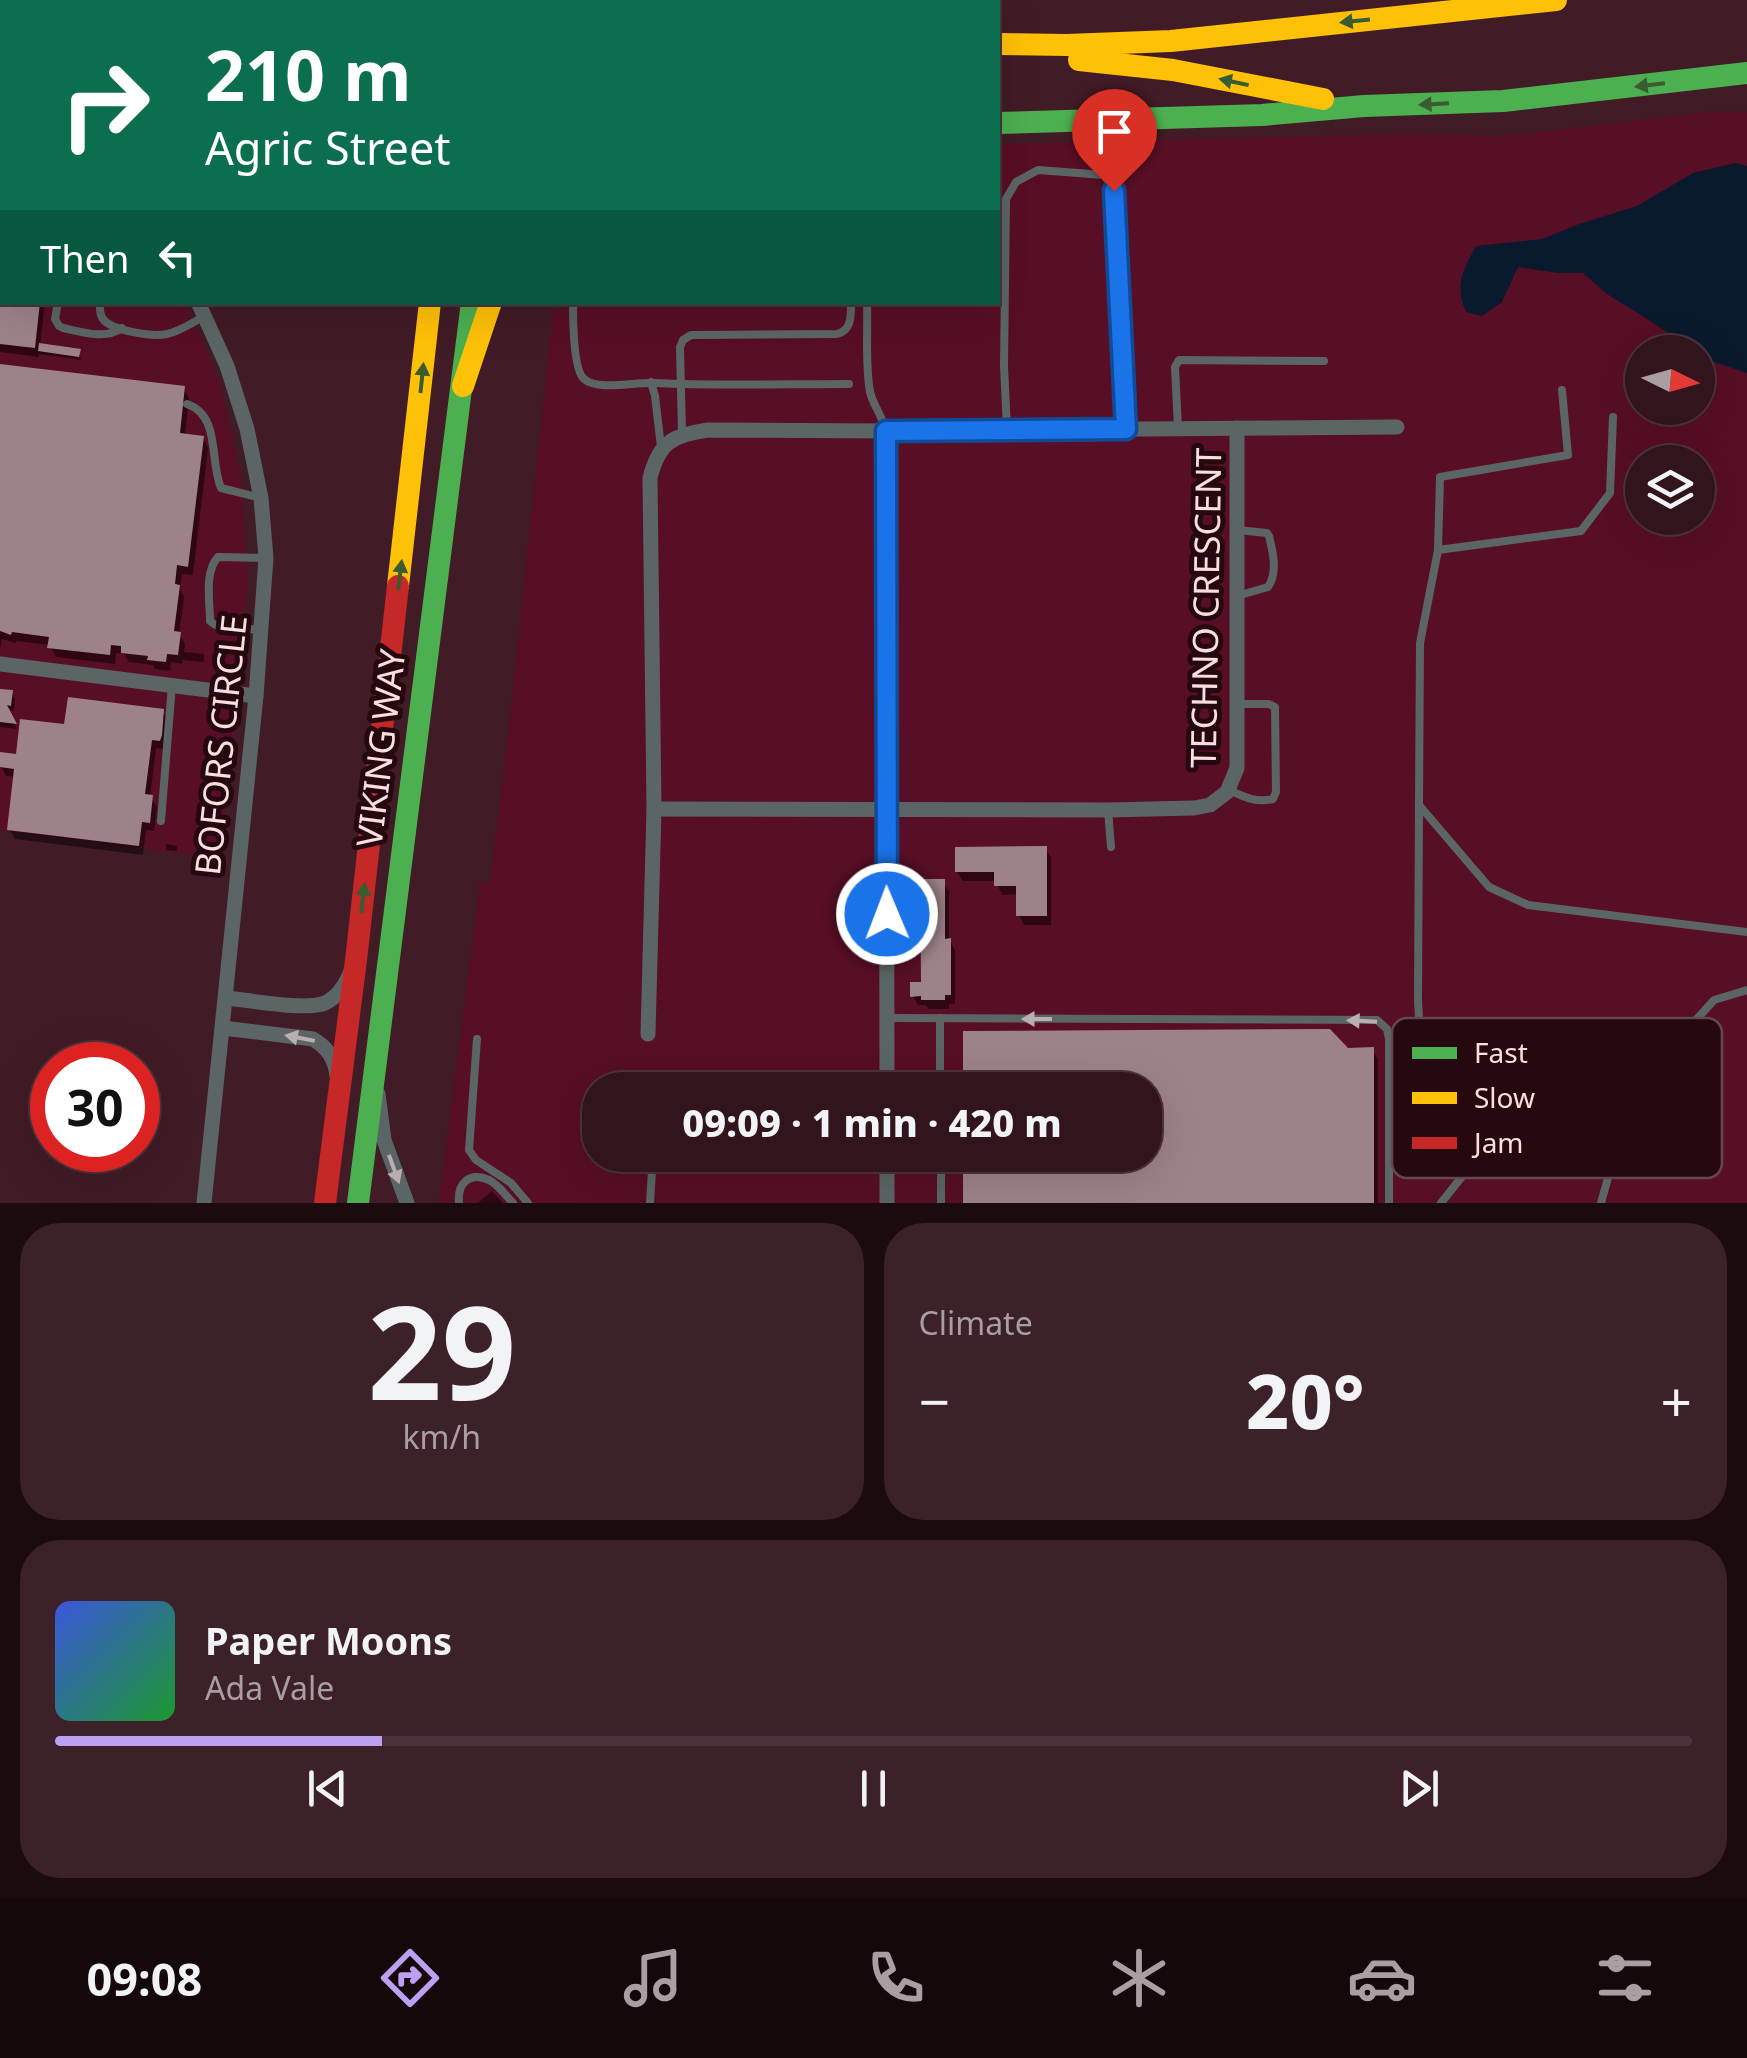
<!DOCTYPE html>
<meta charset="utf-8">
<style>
:root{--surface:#31141c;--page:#3d2129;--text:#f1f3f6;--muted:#a89ea3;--line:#4c333b;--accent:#bca0f2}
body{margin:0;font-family:"Noto Sans",sans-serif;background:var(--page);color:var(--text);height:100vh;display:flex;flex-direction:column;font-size:38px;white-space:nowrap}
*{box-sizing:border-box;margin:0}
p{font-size:32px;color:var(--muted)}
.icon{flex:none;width:55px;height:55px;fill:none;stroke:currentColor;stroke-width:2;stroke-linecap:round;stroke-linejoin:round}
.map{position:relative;height:1203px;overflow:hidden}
.details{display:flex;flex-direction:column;gap:20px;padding:20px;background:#1b0b0f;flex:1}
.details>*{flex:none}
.hud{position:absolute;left:0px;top:0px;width:1000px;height:305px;box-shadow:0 10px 40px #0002,0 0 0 2px var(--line);background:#0b6e4f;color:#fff;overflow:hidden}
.needle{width:65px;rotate:95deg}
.controls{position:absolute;left:1625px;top:335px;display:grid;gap:20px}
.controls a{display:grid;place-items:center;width:90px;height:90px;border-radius:50%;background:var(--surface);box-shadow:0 10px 40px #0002,0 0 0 2px var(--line);font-size:50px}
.speed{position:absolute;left:30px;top:1042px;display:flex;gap:20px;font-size:50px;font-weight:700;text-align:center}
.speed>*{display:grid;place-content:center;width:130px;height:130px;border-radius:50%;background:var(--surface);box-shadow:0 10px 40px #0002,0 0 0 2px var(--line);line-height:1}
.speed .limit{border:15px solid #d22;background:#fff;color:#111}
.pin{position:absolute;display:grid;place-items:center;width:85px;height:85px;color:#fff;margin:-102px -42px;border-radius:50% 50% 50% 0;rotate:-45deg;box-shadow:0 0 10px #0007}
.pin .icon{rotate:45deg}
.me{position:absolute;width:110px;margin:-55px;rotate:359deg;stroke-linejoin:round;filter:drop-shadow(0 0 8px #0008)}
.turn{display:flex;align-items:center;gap:35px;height:210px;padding:0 40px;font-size:45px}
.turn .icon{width:130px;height:130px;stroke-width:2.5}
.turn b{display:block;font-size:70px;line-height:85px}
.then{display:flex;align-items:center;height:95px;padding:0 40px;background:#0003;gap:20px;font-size:38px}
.big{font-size:75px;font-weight:800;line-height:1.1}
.details .widget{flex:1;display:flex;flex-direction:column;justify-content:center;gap:15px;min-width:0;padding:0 35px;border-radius:40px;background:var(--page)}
.details .dial{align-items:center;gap:0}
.dial b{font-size:130px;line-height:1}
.song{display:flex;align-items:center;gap:30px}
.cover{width:120px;height:120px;border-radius:15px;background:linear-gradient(135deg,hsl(230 70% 55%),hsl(130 70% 35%))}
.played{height:10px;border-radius:5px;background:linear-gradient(90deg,var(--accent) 20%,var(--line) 20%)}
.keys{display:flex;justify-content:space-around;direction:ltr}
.heat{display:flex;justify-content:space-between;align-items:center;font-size:55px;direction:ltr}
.details .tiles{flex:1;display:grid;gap:20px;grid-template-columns:1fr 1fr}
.widget:last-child{grid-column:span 2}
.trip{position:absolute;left:582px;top:1072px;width:580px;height:100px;border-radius:40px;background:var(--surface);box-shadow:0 10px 40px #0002,0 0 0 2px var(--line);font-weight:800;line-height:100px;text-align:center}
.menu{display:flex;height:160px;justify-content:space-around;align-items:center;background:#14080b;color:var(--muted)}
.menu .icon{width:70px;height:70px}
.menu .active{color:var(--accent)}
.menu b{font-size:45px;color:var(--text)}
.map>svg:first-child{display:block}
</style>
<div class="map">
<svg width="1747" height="1203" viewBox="0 0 1747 1203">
<rect width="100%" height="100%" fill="#411b26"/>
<g fill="#580e25" fill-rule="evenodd">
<path d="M 1719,111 L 1747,112 L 1747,1203 L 439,1203 L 480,883 L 490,883 L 508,736 L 553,310 L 562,311 L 563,302 L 998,302 L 998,144 L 1404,134 L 1504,136 ZM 1642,352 L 1698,352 L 1698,408 L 1642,408 ZM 1642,462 L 1698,462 L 1698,518 L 1642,518 ZM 600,1090 L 1145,1090 L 1145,1155 L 600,1155 Z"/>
<polygon points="0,114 2,116 2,302 184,303 199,333 220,384 241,477 248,582 221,859 0,830"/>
</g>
<path fill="#0a1a2e" d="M 1735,163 L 1747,166 L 1747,373 L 1711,361 L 1644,317 L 1607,294 L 1583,273 L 1558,273 L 1518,267 L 1502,302 L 1482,316 L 1466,312 C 1454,286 1463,269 1476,246 L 1542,239 L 1579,224 L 1637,206 L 1693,173 Z"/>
<g fill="#0007">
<polygon points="0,175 2,175 2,302 45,302 40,346 79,352 81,360 39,354 39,357 0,352"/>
<polygon points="0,366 184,389 189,398 185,436 203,438 208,448 193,575 182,574 180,589 184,597 179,634 185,644 184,652 204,654 204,662 183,660 182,664 171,662 170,671 155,669 153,665 129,662 124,654 116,653 115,664 56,657 50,645 16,641 16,643 2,639 0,650"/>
<polygon points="0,691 11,693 15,699 14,711 8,710 17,729 0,727"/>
<polygon points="162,711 168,720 164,749 156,748 150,797 157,807 154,831 146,830 143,855 15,839 9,829 16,777 6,776 1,766 66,727"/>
<polygon points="166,844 177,846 177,851 166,850"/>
<polygon points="1046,849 1051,858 1051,925 1024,925 1019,915 1019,894 1002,895 996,881 963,881 957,872"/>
<polygon points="943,882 949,891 949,940 955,950 955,1004 949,1004 949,1009 929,1009 926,1005 918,1005 913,996 923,985"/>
<polygon points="1347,1050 1372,1050 1378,1059 1378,1203 965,1203 966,1155 1145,1155 1145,1090 966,1090"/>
<polygon points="492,1191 503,1203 478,1203"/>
</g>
<g fill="#9e8289">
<polygon points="0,302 40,302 35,348 0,344"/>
<polygon points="39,343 81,349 79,357 38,351"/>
<polygon points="0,364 185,386 180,433 204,436 188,567 177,565 175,584 180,585 174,631 181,632 178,655 167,654 166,662 147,660 148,656 121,653 121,646 111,645 110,655 47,648 49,637 12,632 11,635 0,631"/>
<polygon points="0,689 13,690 11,706 7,705 17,724 0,722"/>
<polygon points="68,697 164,709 162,735 160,741 152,740 145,794 153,795 150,823 142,822 139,846 7,830 14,769 0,767 0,752 16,754 20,719 64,724"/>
<polygon points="1047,846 1047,916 1016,916 1016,886 994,886 994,872 955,872 955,847"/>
<polygon points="920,879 945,879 945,939 951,938 951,995 945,995 945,1000 921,1000 921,996 910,997 910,982 921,982"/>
<polygon points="1330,1029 1348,1048 1374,1047 1374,1203 963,1203 963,1155 1145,1155 1145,1090 963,1090 963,1031"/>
</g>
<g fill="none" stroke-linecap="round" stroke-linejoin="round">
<g stroke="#5c6566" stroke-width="8">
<polyline points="267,0 268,2"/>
<polyline points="151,2 155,0"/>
<polyline points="0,150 2,152"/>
<path d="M 58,302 L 55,319 L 59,326 L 63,328 C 82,332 105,340 122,328"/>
<path d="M 100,302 C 100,308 99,314 103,319 C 112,331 153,337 167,334 C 181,331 193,322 205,316"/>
<path d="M 573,302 C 573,317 573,370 584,379 C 598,391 635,382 653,383 C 718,386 784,384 849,384"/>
<path d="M 867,302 C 868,332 865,364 870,392 C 873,405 882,415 885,429"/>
<polyline points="651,382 655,396 661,447"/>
<path d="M 187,404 C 221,416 209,460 221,488 L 261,498"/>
<polyline points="1613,417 1610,493 1581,531 1438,550 1420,643 1419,805 1489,887 1528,905 1747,932"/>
<polyline points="1178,428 1175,367 1179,360 1324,361"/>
<polyline points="1007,430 1004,366 1006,199 1016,182 1038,170 1104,175 1114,191 1125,429"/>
<path d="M 682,434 L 680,347 L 683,340 L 691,335 L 837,334 C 852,330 851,316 851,302"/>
<path d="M 1237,530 L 1267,533 L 1269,536 C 1273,552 1278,573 1268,587 L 1237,596"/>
<polyline points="1438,550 1440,477 1568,455 1562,390"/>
<path d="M 262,629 C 245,629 222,633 210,621 C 210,602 204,572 218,557 L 266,558"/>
<path d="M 1229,790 C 1244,797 1256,803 1273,799 L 1276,792 L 1275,707 L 1269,704 L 1237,704"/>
<polyline points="1419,805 1418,1000 1421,1052 1452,1096 1497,1120 1550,1127 1632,1091"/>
<polyline points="1108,810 1111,847"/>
<polyline points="161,821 172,685"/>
<polyline points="888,1018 1377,1020 1387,1029 1389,1039 1389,1203"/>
<polyline points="940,1018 940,1090"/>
<polyline points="477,1039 469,1150 476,1160 511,1183 528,1203"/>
<polyline points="941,1155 941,1203"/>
<path d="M 459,1203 C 457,1184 469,1171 489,1180 C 498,1184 506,1196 513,1203"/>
<polyline points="650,1203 653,1155"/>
<polyline points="1441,1203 1480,1154 1545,1128"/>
<polyline points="1601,1203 1632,1091 1714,1000 1747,990"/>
</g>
<g stroke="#5c6566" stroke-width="15">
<polyline points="0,96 2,98"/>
<polyline points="198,302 227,366 247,429 261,498 266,558 256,696 204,1203"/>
<polyline points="886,431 887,1090"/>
<polyline points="0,664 256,696"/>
<polyline points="654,809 1108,810 1194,808 1210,805 1227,792 1237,768 1237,428"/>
<path d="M 226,998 C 250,1000 305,1011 325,1003 C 338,997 346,984 351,971"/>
<path d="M 223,1028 L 313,1039 C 328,1048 335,1059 337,1076"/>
<path d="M 648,1034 L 654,809 L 650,478 C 659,442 673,435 708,430 L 886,431 L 1397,427"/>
<polyline points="378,1094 384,1140 407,1203"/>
<polyline points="887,1203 887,1155"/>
</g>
<g stroke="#4caf50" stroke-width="22">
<polyline points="498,0 498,2"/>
<polyline points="998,123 1262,115 1364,106 1503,101 1747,73"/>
<polyline points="358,1203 472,302"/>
</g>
<g stroke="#ffc107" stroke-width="22">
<polyline points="18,0 37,2"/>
<polyline points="998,44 1067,45 1171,41 1556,0"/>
<polyline points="1079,60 1173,70 1323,99"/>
<polyline points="463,386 491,302"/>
<polyline points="398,586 430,302"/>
</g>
<g stroke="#c62828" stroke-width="22">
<polyline points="456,0 456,2"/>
<polyline points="325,1203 356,960 398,586"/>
</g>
</g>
<defs><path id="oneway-solid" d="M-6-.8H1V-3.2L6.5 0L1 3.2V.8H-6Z" transform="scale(2.5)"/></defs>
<g fill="#395c30">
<use href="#oneway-solid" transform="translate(1355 21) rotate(174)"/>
<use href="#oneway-solid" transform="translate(1234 82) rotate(-168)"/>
<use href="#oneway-solid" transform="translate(1650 85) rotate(173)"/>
<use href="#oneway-solid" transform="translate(1434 104) rotate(177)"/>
<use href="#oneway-solid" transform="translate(422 378) rotate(-84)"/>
<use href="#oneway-solid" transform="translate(400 575) rotate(-83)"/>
<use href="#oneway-solid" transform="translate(363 898) rotate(-83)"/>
</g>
<g fill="#baaeb0">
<use href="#oneway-solid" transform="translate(1037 1019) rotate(-180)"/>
<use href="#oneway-solid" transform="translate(1362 1021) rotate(-177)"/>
<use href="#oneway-solid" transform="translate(300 1038) rotate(-169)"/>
<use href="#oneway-solid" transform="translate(394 1169) rotate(70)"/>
</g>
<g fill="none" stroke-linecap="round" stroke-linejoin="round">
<g stroke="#114b97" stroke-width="25">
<polyline id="route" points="887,914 886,431 1126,429 1114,191"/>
</g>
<use href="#route" stroke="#1a73e8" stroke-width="18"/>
</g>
<g text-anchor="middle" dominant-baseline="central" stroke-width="10" stroke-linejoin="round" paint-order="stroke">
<g font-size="35" fill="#f9dee1" stroke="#26080f">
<text transform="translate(1205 608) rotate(-89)">TECHNO CRESCENT</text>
<text transform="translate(220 745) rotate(-84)">BOFORS CIRCLE</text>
<text transform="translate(380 748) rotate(-83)">VIKING WAY</text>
</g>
</g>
<rect x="1392" y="1018" width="330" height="160" rx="15" fill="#26080f" stroke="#65484e" stroke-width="2.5"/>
<rect x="1412" y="1047" width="45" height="12" fill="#4caf50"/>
<rect x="1412" y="1092" width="45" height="12" fill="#ffc107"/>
<rect x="1412" y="1137" width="45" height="12" fill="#c62828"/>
<g font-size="28" fill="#f9dee1">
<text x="1474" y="1063">Fast</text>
<text x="1474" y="1108">Slow</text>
<text x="1474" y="1153">Jam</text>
</g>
</svg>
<div class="controls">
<a><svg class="needle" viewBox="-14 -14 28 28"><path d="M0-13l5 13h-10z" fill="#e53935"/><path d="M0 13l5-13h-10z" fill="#a89ea3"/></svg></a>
<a><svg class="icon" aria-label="layers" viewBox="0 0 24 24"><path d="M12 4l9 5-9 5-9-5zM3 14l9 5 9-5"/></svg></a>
</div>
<div class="speed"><div class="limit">30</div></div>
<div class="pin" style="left:1114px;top:191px;background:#d93025"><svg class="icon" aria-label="arrive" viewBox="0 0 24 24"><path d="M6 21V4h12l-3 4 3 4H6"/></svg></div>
<svg class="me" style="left:887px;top:914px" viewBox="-20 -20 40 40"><circle r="17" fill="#1a73e8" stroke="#fff" stroke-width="3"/><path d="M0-11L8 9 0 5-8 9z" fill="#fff"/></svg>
<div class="trip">09:09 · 1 min · 420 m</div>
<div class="hud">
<div class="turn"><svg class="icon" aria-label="right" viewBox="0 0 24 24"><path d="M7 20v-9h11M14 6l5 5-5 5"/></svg><div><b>210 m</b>Agric Street</div></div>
<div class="then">Then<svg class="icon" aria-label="left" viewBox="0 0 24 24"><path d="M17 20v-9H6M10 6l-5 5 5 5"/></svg></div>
</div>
</div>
<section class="details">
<div class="tiles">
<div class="widget dial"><b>29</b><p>km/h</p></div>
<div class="widget"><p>Climate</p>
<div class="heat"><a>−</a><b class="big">20°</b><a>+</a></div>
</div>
<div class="widget">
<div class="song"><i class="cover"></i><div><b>Paper Moons</b><p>Ada Vale</p></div></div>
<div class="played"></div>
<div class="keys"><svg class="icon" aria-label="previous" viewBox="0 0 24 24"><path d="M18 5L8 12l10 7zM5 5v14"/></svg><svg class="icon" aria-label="pause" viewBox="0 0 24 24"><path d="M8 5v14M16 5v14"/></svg><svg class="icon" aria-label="next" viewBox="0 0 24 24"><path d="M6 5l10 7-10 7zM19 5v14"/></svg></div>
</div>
</div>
</section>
<nav class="menu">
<b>09:08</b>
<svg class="icon active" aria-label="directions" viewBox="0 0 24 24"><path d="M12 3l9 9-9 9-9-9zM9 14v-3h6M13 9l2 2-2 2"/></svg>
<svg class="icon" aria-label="music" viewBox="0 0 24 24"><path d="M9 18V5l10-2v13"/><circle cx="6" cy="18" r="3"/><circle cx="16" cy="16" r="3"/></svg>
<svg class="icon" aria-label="phone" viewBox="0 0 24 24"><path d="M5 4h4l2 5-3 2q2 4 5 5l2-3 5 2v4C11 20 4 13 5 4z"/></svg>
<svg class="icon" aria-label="climate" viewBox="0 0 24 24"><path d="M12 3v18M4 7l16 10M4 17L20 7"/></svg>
<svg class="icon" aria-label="car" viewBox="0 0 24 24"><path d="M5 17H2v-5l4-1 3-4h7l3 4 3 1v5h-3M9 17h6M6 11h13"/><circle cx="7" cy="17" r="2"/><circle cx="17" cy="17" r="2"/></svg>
<svg class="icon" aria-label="filters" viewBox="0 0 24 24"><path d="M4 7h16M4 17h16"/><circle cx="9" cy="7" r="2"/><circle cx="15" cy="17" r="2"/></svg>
</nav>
